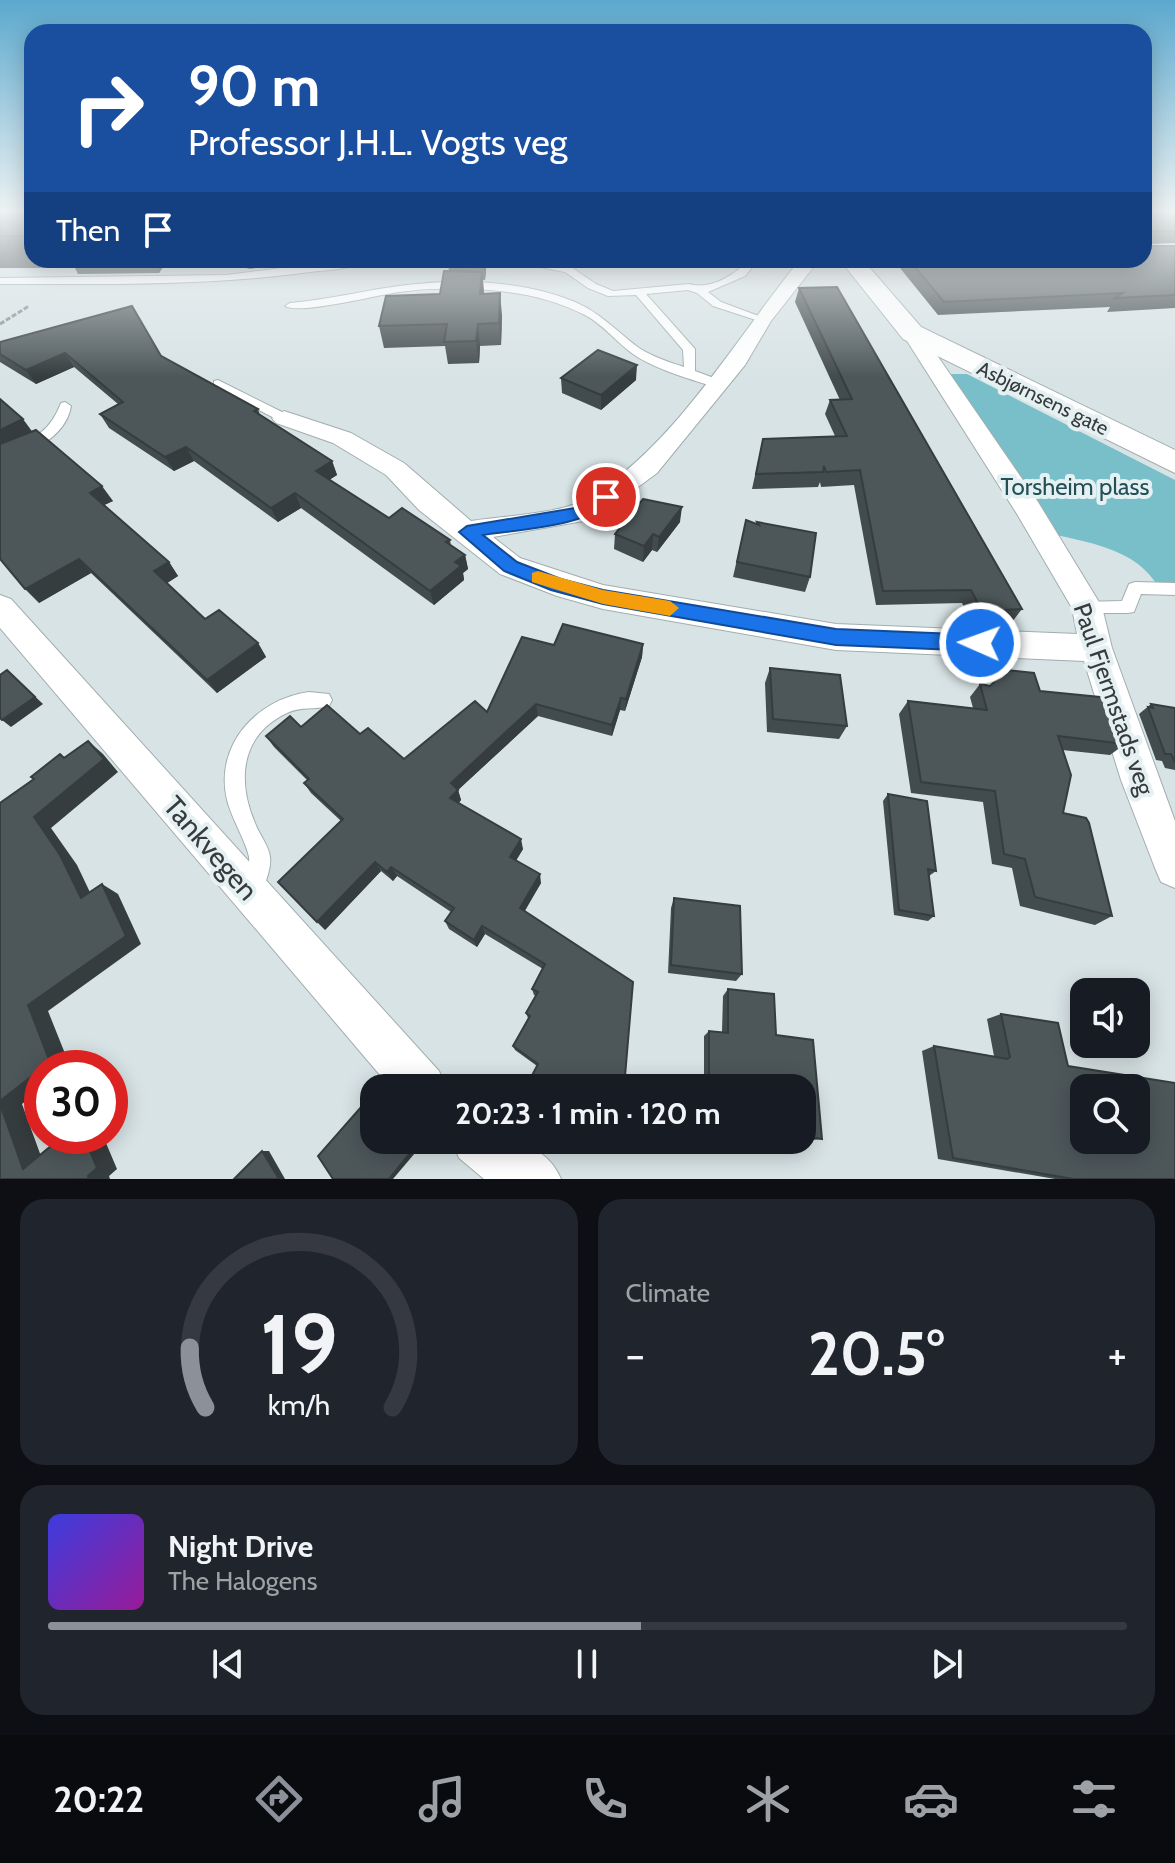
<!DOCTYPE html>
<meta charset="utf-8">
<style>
:root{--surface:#171b24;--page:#20242c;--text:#f1f3f6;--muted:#9ea1a6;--line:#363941;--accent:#8c9099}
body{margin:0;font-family:Cabin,sans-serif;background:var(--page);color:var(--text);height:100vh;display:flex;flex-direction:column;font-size:30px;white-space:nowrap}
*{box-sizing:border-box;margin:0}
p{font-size:26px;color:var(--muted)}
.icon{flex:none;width:44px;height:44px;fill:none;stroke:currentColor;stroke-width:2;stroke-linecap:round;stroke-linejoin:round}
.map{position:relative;height:1179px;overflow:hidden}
.drawer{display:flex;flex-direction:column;gap:20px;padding:20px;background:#0d0f14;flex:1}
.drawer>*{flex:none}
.top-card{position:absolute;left:24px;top:24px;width:1128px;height:244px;border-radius:24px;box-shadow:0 4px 20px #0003;background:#1a4fa0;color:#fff;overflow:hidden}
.tools{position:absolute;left:1070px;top:978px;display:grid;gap:16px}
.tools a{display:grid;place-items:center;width:80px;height:80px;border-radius:16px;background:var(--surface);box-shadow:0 4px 20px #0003;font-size:40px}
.speed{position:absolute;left:24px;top:1050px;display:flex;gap:16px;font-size:40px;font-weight:700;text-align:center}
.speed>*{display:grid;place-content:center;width:104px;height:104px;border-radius:50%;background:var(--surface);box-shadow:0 4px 20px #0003;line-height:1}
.speed .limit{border:12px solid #d22;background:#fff;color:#111}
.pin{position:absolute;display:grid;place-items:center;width:68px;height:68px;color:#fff;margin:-34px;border:4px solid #fff;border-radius:50%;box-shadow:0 2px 8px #0007}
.me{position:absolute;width:88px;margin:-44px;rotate:272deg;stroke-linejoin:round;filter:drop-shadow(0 0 6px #0008)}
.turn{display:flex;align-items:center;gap:28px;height:168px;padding:0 32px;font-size:36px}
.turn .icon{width:104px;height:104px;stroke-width:2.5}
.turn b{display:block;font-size:56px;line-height:68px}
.then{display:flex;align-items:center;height:76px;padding:0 32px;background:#0003;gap:16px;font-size:30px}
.big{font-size:60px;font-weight:700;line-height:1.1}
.drawer .widget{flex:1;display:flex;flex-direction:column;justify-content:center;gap:12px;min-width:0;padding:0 28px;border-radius:24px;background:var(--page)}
.drawer .dial{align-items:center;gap:0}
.dial svg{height:208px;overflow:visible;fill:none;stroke:var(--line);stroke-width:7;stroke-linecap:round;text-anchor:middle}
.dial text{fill:var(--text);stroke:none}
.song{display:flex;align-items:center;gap:24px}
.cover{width:96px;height:96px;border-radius:12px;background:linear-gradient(135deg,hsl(240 70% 55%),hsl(300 70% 35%))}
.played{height:8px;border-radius:4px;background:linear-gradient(90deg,var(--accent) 55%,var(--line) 55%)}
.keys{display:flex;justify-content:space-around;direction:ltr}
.heat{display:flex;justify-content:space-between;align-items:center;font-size:44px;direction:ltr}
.drawer .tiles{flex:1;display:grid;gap:20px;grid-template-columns:1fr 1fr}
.widget:last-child{grid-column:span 2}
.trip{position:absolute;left:360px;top:1074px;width:456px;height:80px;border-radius:24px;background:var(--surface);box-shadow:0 4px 20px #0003;font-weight:700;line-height:80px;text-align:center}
.tab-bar{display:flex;height:128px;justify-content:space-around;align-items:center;background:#090b0e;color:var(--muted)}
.tab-bar .icon{width:56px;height:56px}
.tab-bar .on{color:var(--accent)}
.tab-bar b{font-size:36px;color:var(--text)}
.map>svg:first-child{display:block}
</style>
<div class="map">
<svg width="1175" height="1179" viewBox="0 0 1175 1179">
<rect width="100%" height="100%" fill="#d8e3e5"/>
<path fill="#78bfca" d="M 939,374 L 967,374 L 1175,480 L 1175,589 L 1159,588 C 1136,547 1085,542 1042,532 Z"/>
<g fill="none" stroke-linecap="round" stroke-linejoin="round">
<g stroke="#a2adae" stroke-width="2">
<g id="service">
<path d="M 346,260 L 368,260 C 351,270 322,270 302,273 C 202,286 101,284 0,284 L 0,278 L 226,275 Z"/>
<path d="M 504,260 L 528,260 L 571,267 L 596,284 L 613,291 L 689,284 C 710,290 734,276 748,260 L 758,260 L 745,276 L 708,292 L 721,302 L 767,319 L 762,322 L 713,306 L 697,293 L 688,290 L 646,294 L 695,349 L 695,371 L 722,381 L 724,384 L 718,388 C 693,380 654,369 633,354 C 616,342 604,325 585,315 C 546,295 503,289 460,289 C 440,288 419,289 399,292 C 377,295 299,315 285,306 L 290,303 C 327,300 362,291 399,286 C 456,278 521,280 575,302 C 601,313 617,332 639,348 C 653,357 669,362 684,367 L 683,350 L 636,295 L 608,296 L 588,288 L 565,272 Z"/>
<polygon points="218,380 288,415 290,418 284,422 280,421 214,387 214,381"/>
<path d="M 65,402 L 71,406 C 66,438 28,454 0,462 L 0,453 C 31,439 48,436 61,403 Z"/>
<polygon points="1135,582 1175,583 1175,595 1141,594 1134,612 1128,613 1087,613 1081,612 1079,607 1081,602 1122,601 1129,584"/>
<path d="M 309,692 L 329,694 L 332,700 L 329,706 C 316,710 301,706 287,713 C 240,735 237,781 255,823 C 259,834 269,846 270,857 C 272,869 263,888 259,899 L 251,902 L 243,899 C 237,884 251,872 249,857 C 247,844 231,817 227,800 C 214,745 257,699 309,692 Z"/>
</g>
</g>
<g stroke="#a2adae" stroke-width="2">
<g id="minor">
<path d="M 800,260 L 819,260 L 771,321 L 745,365 L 657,473 L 595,519 L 493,537 L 520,558 L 603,585 L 836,624 L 1077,634 L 1072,608 L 1017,514 L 902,333 L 912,327 L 919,329 L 1038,502 L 1102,607 L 1112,648 L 1175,821 L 1175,888 L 1161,882 L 1155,868 L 1121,780 L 1084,661 L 836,650 L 603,609 L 557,596 L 500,574 L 419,510 L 386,475 L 333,443 L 276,423 L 272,418 L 284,411 L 351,433 L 404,463 L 471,521 C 497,517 559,513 580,502 C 670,455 736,337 800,260 Z"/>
<polygon points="844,260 908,260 899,265 852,267 846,266"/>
<polygon points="0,595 11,599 439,1071 446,1088 391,1088 0,628"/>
<path d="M 452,1140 C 493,1140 542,1134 561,1179 L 484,1179 L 459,1158 Z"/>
</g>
</g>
<g stroke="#a2adae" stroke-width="2">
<polygon id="tertiary" points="840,260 863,260 921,327 1175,450 1175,473 903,339"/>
</g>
<polyline stroke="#858c8d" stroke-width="3" stroke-dasharray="5 2" stroke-linecap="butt" points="0,324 29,306"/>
<use href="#service" fill="#fff" fill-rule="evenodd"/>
<use href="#minor" fill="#fff" fill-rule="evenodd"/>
<use href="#tertiary" fill="#fff" fill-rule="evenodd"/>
</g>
<g fill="#424b4d">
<polygon points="0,212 32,212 32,260 286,260 284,264 249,269 238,265 163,267 159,273 78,274 75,268 0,268"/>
<polygon points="1144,212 1175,212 1175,243 1150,244 1150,246 1175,246 1175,308 1107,312 1110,307 938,315 900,268 903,260 1144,260"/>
<polygon points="447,260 487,260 485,280 483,280 484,294 502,315 501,345 480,346 479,363 448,364 445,346 384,348 379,326 440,294 449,271"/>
<polygon points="799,288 1022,609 1012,622 973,624 962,603 876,605 854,485 821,487 820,482 818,487 752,489 763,439 835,436 825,414 830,400 840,400 795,302"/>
<polygon points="0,342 161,356 258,409 260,415 332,461 337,475 329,480 389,518 450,540 451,546 465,555 468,569 463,573 464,580 434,605 301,508 278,522 194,461 174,471 109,428 100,414 118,404 74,367 36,384 0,362"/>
<polygon points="561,378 636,380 601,410 562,393"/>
<polygon points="32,432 113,501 104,505 169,562 178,576 167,583 205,619 258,643 266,657 217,693 91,573 39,603"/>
<polygon points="746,520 757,525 757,522 810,577 805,592 733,577"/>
<polygon points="680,522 657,552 652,550 643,562 614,549 615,534"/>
<polygon points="643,644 642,657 625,711 620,710 612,736 538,716 458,790 461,800 459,803 523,849 516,860 541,883 524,911 624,1088 529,1088 527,1085 537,1066 515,1050 513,1046 528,1018 526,1013 536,996 534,995 532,989 543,969 485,934 477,947 449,929 445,921 451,912 397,876 393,881 381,871 325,930 341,821 311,793 304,783 307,780 274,747 266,736 301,727 360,734 404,759 487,712 554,645"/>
<polygon points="770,668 847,726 839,739 767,732 765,683"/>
<polygon points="980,684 1040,691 1125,744 1110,755 1062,750 1063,813 1112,916 1095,925 1020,906 1012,868 992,864 983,802 911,793 899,714 908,701 973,708 970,697"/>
<polygon points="1151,704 1175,708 1175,770 1165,768 1162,761 1156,760 1139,714"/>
<polygon points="888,794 936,871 929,876 934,916 928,921 894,915 883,801"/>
<polygon points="674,898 742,974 736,981 668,973 671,908"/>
<polygon points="728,989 774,994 776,1035 813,1040 822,1139 812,1140 802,1139 802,1088 704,1088 704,1036 709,1031 722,1032 723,996"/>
<polygon points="1001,1014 1068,1066 1175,1179 1055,1179 938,1159 922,1051 934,1046 994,1056 987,1019"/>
</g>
<g fill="#363d3e">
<polygon points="153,260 160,260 163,267 159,273"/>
<polygon points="246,260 286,260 284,264 249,269"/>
<polygon points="483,260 487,260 485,280"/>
<polygon points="482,272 484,293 483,315 480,294"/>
<polygon points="500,293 502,315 501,345 499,323"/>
<polygon points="478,324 480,346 479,363 476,341"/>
<polygon points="65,353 74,367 36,384 26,370"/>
<polygon points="637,365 636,380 601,410 601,395"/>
<polygon points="23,419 34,434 0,450 0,430"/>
<polygon points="186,447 194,461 174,471 165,457"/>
<polygon points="332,461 337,475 321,485 316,471"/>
<polygon points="102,486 113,501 100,507 90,493"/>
<polygon points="295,493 301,508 278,522 271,508"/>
<polygon points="682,507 680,522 657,552 659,537"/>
<polygon points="653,534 652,550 643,562 644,546"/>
<polygon points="465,555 468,569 463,573 464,580 434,605 430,591 455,562"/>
<polygon points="79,559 91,573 39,603 25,589"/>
<polygon points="169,562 178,576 164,585 154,571"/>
<polygon points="258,643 266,657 217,693 207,680"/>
<polygon points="643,644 642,657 625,711 626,699"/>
<polygon points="7,670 43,704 11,727 2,720"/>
<polygon points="621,698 620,710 612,736 612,725"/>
<polygon points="536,704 538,716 458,790 461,800 454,808 450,798 451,783"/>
<polygon points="88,741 103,754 118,772 51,828 77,865 97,907 81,898 34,817"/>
<polygon points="521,839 523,849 513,866 510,857"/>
<polygon points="375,862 381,871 325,930 317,922"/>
<polygon points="391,867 397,876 393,881 387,872"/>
<polygon points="540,874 541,883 522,916 520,908"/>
<polygon points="102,884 118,894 141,944 48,1011 70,1066 68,1068 42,1068 28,1005"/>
<polygon points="482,926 485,934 477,947 474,940"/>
<polygon points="42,1068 42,1088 22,1104 46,1170 23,1169 0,1104 0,1101"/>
<polygon points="84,1136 103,1136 117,1169 109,1176 110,1179 89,1179"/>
<polygon points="402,1140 406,1140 415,1153 393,1179 389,1179"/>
<polygon points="262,1151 269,1151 285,1179 279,1179"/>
</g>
<g fill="#4d5759" stroke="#363d3e" stroke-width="2" fill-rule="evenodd">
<rect x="0" y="212" width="32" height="24"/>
<polygon points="1144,212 1175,212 1175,231 1151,231 1150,246 1175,246 1175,295 1115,298 1123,293 944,302 909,260 1144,260"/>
<polygon points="444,271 482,272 480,294 500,293 499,323 478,324 476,341 444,342 447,324 379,326 386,296 440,294"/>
<polygon points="837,287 1022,609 982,611 971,590 883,591 860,470 826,472 824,466 823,472 756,474 763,439 847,436 830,400 852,399 799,288"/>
<polygon points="132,306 161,356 258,409 254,411 332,461 316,471 389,518 402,508 450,540 446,542 465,555 455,562 461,566 430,591 295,493 271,508 186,447 165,457 100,414 123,402 65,353 26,370 0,354 0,342"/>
<polygon points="598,350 637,365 601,395 561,378"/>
<polygon points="0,399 23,419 0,430"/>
<polygon points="36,430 102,486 90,493 169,562 154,571 205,619 219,610 258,643 207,680 79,559 25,589 0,559 0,444"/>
<polygon points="643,499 682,507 659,537 653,534 644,546 615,534"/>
<polygon points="746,520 759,525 757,522 816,533 810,577 737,562"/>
<polygon points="563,624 643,644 626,699 621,698 612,725 536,704 451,783 458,790 450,798 521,839 510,857 540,874 520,908 633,982 624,1088 543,1088 527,1085 538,1064 513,1046 530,1016 526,1013 538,992 532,989 545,964 482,926 474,940 445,921 454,908 391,867 387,872 375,862 317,922 278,882 343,819 304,783 309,779 266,736 290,716 301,727 327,705 360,734 368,728 404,759 475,701 487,712 522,637 554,645"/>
<polygon points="770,668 840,675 847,726 773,719"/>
<polygon points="7,670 35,697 2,720 0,718 0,675"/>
<polygon points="1007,670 1034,673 1040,691 1110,698 1125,744 1058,736 1071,775 1063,813 1086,818 1089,823 1112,916 1035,897 1025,859 1004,854 995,791 921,782 908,701 987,710 980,684 990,686"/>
<polygon points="1151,704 1175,708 1175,762 1171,754 1165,754 1148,707 1153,708"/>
<polygon points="88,741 104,759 34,817 60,855 81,898 102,884 126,936 28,1005 50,1062 0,1101 0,803 34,779 31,777 60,754 64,758"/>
<polygon points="888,794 927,801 936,871 928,869 934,916 899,910"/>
<polygon points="674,898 740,906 742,974 671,965"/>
<polygon points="728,989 774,994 776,1035 813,1040 822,1139 802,1136 802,1088 709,1088 709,1031 728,1033"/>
<path d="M 1001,1014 L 1058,1023 L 1068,1066 L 1175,1083 L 1175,1179 L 1073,1179 L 953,1158 L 934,1046 L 1007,1059 L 1010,1057 ZM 1084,1088 L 1136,1088 L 1136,1140 L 1084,1140 Z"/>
<polygon points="370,1097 374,1103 374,1140 402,1140 411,1152 389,1179 333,1179 318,1156"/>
<polygon points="0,1104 23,1169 63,1136 84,1136 97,1168 88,1176 89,1179 0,1179"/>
<polygon points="262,1151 279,1179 234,1179"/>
</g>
<linearGradient id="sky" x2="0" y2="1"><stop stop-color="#5ba8cd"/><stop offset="0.56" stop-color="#edf2f3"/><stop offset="1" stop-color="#edf2f3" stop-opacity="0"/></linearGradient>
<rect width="1175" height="377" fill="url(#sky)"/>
<path fill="#1a73e8" stroke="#114b97" stroke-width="2" d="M 606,491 L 614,497 C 591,527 520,529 483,535 L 517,562 L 561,579 L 603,590 L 836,629 L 980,635 L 990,643 L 980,651 L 836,645 L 603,604 L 551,590 L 504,571 L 459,532 L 467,526 L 581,507 Z"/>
<polygon fill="#f59e0b" points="538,571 603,590 670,601 679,608 670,616 603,604 532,582 532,573"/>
<g text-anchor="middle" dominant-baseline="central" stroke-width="8" stroke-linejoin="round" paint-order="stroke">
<g font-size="20" fill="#373b3c" stroke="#e5f0f2">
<text transform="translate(1043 398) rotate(26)">Asbjørnsens gate</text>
</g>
<g font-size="24" fill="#235057" stroke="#e5f0f2">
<text x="1075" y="486">Torsheim plass</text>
</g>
<g font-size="24" fill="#373b3c" stroke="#e5f0f2">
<text transform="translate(1114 699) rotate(71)">Paul Fjermstads veg</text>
</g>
<g font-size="28" fill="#373b3c" stroke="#e5f0f2">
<text transform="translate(211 848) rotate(49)">Tankvegen</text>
</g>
</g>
</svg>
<div class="tools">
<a><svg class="icon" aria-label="sound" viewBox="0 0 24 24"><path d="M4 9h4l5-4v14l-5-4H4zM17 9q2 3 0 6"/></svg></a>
<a><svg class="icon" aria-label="search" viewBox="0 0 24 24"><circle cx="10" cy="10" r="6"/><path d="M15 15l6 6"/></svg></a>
</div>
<div class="speed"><div class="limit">30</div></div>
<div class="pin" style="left:606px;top:497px;background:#d93025"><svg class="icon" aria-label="arrive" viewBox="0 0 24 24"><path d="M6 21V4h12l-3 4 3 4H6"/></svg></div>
<svg class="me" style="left:980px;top:643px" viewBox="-20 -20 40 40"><circle r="17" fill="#1a73e8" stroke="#fff" stroke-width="3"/><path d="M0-11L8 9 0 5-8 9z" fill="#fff"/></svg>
<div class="trip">20:23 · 1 min · 120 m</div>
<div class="top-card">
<div class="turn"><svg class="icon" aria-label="right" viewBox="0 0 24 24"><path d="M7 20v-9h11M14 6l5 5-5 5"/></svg><div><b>90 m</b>Professor J.H.L. Vogts veg</div></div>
<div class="then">Then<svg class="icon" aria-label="arrive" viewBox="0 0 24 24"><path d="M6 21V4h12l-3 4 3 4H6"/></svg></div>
</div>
</div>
<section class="drawer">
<div class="tiles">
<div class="widget dial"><svg viewBox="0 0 100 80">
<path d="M14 69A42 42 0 1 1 86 69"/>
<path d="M14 69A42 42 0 0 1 8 46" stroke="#8c9099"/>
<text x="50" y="56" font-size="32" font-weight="700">19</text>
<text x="50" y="72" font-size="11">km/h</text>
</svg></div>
<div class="widget"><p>Climate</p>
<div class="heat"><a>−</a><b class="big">20.5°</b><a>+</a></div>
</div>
<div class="widget">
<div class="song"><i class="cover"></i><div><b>Night Drive</b><p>The Halogens</p></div></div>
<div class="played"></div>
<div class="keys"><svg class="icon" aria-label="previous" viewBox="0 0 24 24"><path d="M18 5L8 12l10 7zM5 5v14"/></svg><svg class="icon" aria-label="pause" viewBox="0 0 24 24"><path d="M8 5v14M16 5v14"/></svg><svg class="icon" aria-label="next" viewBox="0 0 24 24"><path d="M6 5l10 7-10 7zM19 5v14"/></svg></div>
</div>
</div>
</section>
<nav class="tab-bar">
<b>20:22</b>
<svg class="icon on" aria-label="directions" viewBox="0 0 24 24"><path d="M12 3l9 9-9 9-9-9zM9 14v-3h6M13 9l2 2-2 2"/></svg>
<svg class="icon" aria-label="music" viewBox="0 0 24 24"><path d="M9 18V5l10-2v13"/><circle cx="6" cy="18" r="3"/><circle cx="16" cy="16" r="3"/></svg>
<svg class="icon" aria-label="phone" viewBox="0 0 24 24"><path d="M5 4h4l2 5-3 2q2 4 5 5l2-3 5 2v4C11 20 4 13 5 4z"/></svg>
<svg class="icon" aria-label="climate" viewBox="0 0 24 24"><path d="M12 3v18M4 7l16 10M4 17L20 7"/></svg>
<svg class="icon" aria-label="car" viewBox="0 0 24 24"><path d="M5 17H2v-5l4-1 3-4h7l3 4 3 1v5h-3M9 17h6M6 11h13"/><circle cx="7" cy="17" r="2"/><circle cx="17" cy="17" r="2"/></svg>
<svg class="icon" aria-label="filters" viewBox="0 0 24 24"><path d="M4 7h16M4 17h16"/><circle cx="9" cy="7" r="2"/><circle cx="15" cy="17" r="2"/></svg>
</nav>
